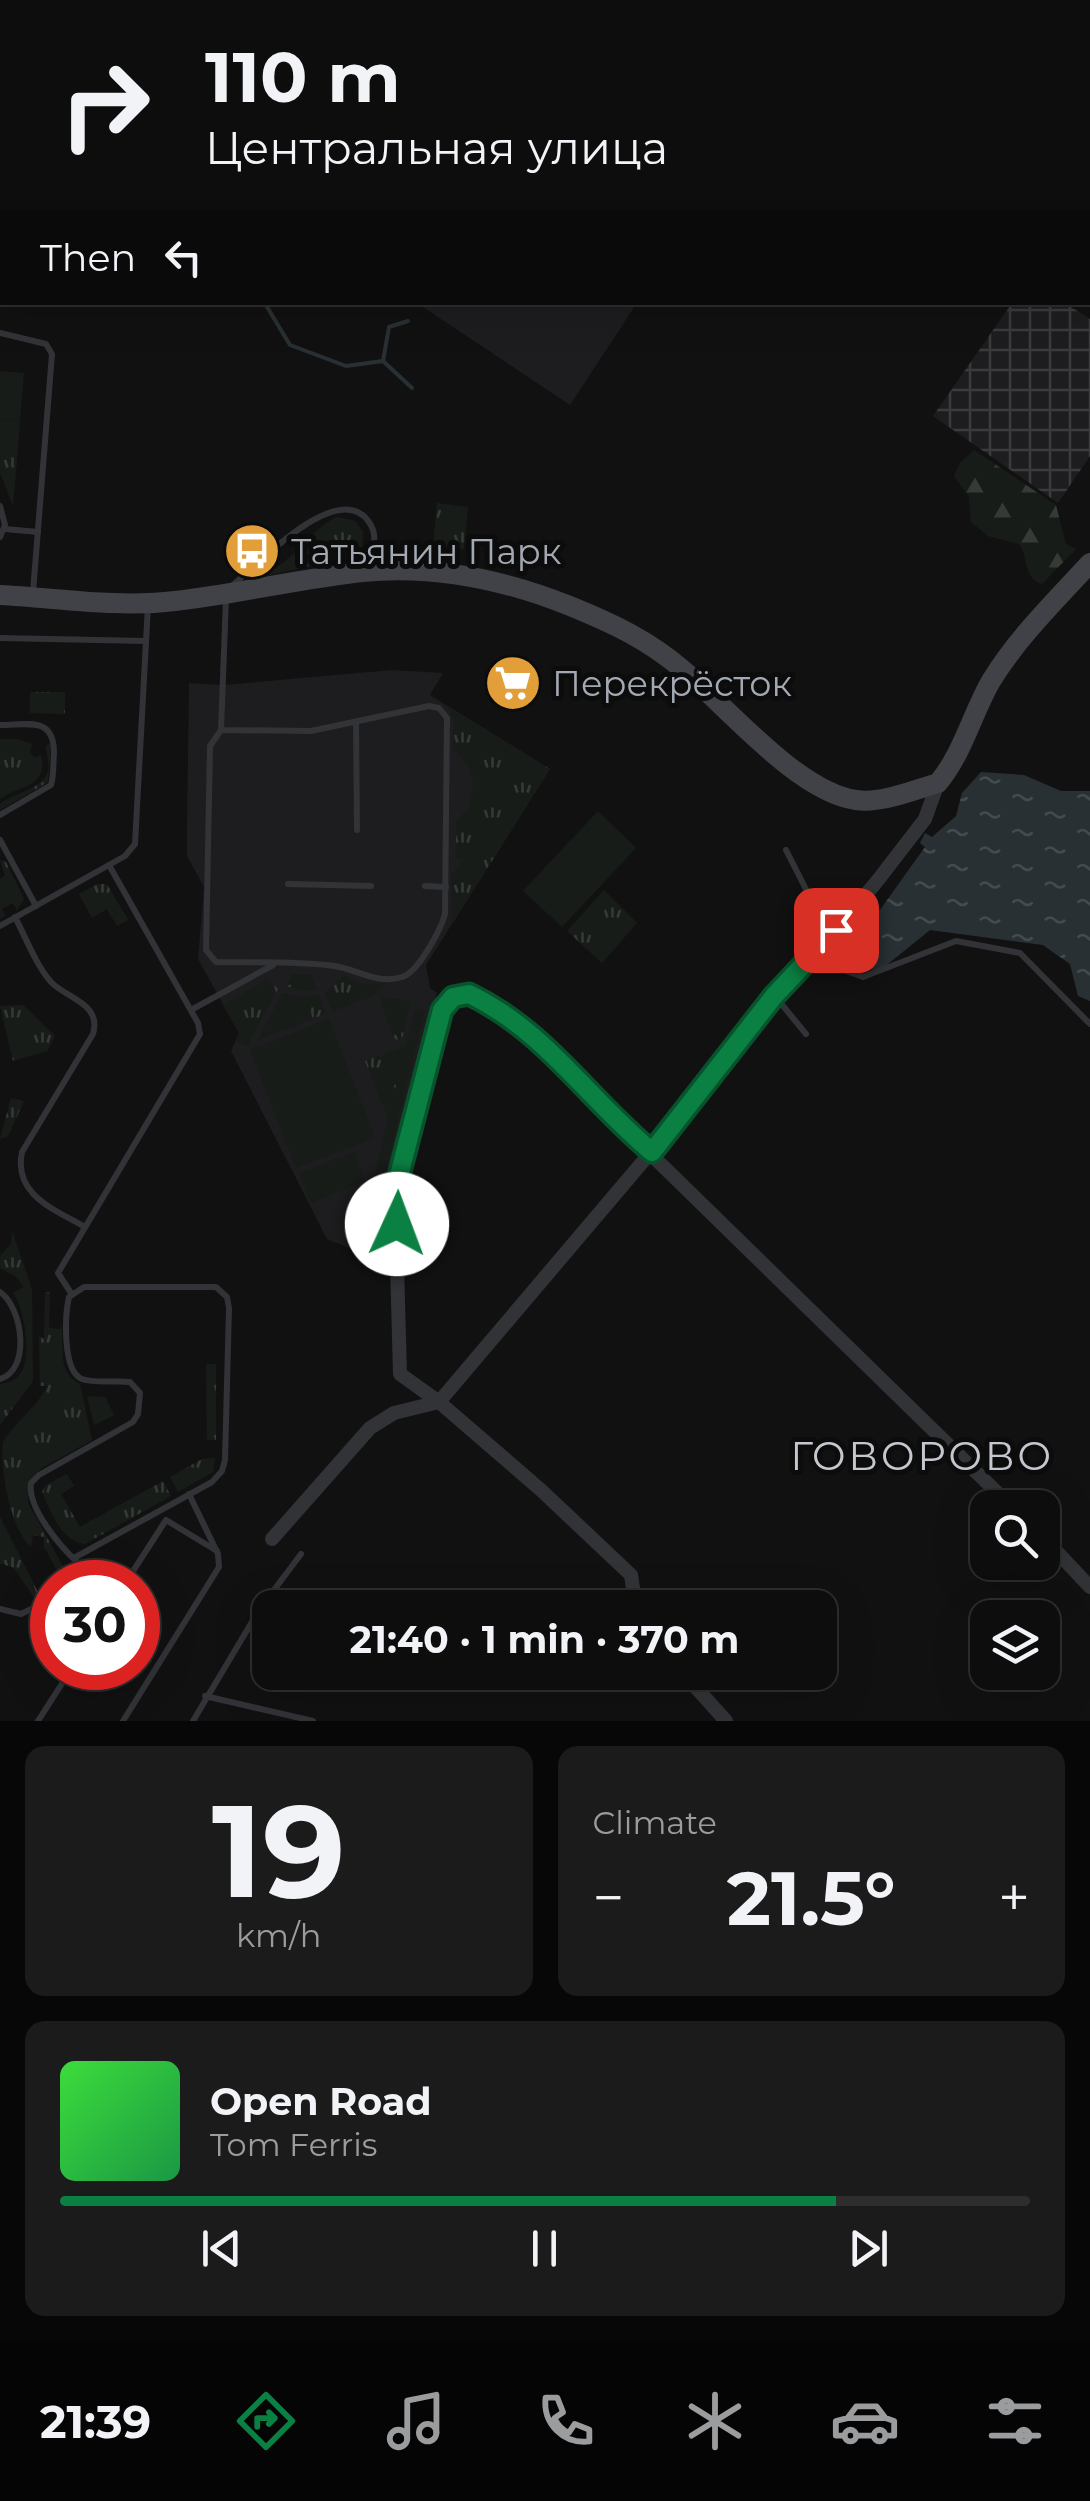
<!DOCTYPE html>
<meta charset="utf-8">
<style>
:root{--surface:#0d0d0e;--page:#1b1b1c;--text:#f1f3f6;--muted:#9a9c9e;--line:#2d2d2e;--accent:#0b8043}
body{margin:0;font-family:Montserrat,sans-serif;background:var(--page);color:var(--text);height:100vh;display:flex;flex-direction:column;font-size:38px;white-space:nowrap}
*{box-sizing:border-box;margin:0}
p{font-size:32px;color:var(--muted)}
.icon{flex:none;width:55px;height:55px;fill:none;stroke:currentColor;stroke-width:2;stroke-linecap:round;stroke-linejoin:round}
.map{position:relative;height:1721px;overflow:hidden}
.sheet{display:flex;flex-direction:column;gap:25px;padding:25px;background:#070708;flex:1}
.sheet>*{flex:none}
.top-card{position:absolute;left:0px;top:0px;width:1090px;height:305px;box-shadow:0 10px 40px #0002,0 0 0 2px var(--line);background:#0d0d0e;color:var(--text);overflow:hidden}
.controls{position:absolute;left:970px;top:1490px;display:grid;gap:20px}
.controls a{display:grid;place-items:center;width:90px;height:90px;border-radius:20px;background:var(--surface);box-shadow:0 10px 40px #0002,0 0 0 2px var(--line);font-size:50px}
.speed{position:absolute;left:30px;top:1560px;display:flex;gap:20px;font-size:50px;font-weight:700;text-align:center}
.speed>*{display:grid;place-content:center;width:130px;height:130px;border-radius:50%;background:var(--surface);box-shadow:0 10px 40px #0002,0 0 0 2px var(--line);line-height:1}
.speed .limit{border:15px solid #d22;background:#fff;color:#111}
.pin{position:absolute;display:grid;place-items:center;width:85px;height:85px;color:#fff;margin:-42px;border-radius:20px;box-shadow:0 5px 15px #0006}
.me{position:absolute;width:110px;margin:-55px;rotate:2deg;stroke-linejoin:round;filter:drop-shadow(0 0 8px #0008)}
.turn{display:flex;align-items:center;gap:35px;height:210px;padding:0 40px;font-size:45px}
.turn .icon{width:130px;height:130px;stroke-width:2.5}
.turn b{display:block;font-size:70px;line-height:85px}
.then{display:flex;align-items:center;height:95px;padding:0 40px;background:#0003;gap:20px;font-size:38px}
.big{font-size:75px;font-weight:700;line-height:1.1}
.sheet .tile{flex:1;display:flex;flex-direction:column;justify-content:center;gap:15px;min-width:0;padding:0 35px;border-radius:20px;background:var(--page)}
.sheet .dial{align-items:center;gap:0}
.dial b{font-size:130px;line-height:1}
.song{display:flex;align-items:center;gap:30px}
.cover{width:120px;height:120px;border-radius:15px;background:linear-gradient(135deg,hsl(120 70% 55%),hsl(140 70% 35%))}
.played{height:10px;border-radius:5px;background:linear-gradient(90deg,var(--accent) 80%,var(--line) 80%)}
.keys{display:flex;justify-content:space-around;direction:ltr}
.heat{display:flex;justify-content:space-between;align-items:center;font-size:55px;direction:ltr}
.sheet .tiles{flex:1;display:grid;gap:25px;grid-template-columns:1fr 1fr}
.tile:last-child{grid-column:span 2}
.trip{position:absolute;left:252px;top:1590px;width:585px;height:100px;border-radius:20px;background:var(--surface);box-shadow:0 10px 40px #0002,0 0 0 2px var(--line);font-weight:700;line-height:100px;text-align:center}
.menu{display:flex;height:160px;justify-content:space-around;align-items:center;background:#050506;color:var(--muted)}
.menu .icon{width:70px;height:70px}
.menu .selected{color:var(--accent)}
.menu b{font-size:45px;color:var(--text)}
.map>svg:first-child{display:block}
</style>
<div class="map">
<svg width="1090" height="1721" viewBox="0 0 1090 1721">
<defs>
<pattern id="industrial-grid" width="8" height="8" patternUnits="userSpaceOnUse" patternTransform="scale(2.5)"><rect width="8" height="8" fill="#1d1d1f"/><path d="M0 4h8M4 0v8" fill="none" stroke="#3b3b3d"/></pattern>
<pattern id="grass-tufts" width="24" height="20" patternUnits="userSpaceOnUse" patternTransform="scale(2.5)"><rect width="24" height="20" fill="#181c18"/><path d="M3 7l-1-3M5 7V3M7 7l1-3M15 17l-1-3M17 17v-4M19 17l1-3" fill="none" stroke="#363a37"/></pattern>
<pattern id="forest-firs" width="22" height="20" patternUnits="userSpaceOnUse" patternTransform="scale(2.5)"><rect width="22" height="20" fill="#181c18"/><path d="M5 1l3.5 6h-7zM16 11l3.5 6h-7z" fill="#363a37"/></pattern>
<pattern id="water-ripples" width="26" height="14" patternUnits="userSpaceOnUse" patternTransform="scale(2.5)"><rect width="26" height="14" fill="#283034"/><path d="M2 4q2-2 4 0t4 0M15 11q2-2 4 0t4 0" fill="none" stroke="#444b4f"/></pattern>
</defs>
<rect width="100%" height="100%" fill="#111112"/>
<g fill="#1d1d1f">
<polygon points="0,0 839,0 2,2 2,82"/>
<polygon points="417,303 637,303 570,405"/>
<polygon points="392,670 443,673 430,695 550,769 426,965 430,988 437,993 392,1190 392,1266 327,1239 231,1051 239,1033 198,959 204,887 187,856 187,825 189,683 224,685"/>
</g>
<polygon fill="url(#industrial-grid)" points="1012,303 1065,303 1090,319 1090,456 1058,503 933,416"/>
<g fill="url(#grass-tufts)">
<polygon points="0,419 20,421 13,506 0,472"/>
<polygon points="437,503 468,507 464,549 433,545"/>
<path d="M 337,517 L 355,521 L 363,532 L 362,548 L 354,556 L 266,576 L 265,573 C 296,562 309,529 337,517 Z"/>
<polygon points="30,692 65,692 65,714 30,713"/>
<polygon points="447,706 550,769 451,926 451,874 464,860 456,859 456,822 469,806 473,784 467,764 453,749 453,720"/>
<path d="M 0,739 L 18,739 L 32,744 L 30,752 L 35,758 L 41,755 C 49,787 19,785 0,799 Z"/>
<path d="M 51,743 L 48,782 L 0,810 L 0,804 C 13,793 44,789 48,771 C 50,763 46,754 46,746 Z"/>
<polygon points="0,860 6,862 24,899 17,910 13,903 2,909 5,916 0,919 0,879 5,876"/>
<polygon points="98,884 107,884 128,920 117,926 107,909 92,918 79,894"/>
<polygon points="604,890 637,923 602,963 567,931"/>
<polygon points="292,974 311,975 317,990 302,991 286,986"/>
<polygon points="344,975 363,984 386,983 373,996 332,1012 324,993"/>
<polygon points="267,979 278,989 247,1047 236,1041 239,1033 223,1005"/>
<polygon points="283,992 300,997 319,994 326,1013 313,1019 306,1004 275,1016 281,1031 257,1041"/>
<polygon points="382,997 411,1001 403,1036 398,1040 394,1038 380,1002"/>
<polygon points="23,1005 55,1036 47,1051 13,1061 0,1006"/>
<polygon points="406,1046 388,1119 365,1061"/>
<polygon points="11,1098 24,1101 8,1136 0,1139"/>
<path d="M 12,1231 L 32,1289 L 33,1381 L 0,1425 L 0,1384 C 9,1383 16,1380 21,1373 C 32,1357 25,1308 13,1293 L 24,1287 L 15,1276 L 0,1268 L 0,1256 L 11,1244 Z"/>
<path d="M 45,1292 L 50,1292 L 49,1328 L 60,1329 L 61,1325 C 65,1348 56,1372 80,1384 L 92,1440 L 40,1469 L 28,1482 L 28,1503 L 65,1570 L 62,1572 L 57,1570 L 44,1547 L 44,1537 L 33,1535 L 31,1547 C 9,1527 0,1466 3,1442 C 15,1422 37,1408 47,1386 L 40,1386 L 39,1336 L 44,1339 Z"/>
<polygon points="206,1364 216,1364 216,1440 207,1440"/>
<polygon points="87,1396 105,1397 114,1415 94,1425"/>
<polygon points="215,1458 213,1472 178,1492 170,1477 202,1459"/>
<path d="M 67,1474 L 74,1486 L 61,1494 L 80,1527 L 163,1481 L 171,1496 L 85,1544 C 61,1541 51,1512 42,1492 L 46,1485 Z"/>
<polygon points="0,1517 40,1596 35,1599 14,1568 0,1563"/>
</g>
<path fill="url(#forest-firs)" d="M 974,450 L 1056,505 L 1066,544 L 1076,549 L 1042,584 C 1023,578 1029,558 1019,544 L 988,536 L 971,522 L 969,497 L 954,476 L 960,463 Z"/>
<g fill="#181c18">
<polygon points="0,371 24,373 20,421 0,419"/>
<polygon points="598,811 636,848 562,927 523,891"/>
<polygon points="307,1004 313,1019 281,1031 275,1016"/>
<polygon points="415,1008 425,1010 366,1252 356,1250"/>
<polygon points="329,1019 375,1138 296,1168 250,1050"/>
<polygon points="354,1152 365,1181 311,1203 299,1173"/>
</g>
<polygon fill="url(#water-ripples)" points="981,772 1024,775 1061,791 1090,791 1090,1001 1078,996 1070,964 1043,945 930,930 883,968 872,970 855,952 857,942 925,847 920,843 925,833 932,837 956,816 962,793"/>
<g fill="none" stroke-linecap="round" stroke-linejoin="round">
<g stroke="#283034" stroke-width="4">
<polyline points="264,302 290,345 346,366 383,361 412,388"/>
<polyline points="383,361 389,327 408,321"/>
</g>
<g stroke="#323337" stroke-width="6">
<polyline points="788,0 792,2"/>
<polyline points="501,2 501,0"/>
<polyline points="820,2 822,0"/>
<polyline points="0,43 2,44"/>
<polyline points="0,63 2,64"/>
<polyline points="0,86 2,87"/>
<polyline points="1088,215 1090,212"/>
<polyline points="0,333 46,344 52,354 33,592"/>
<polyline points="0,506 5,525 0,537"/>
<polyline points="5,529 38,532"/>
<path d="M 234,584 C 259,563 339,478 369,522 C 379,536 373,552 366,566"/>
<polyline points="0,638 146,641"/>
<polyline points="356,722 357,830"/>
<path d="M 0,725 C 28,725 54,716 54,753 C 53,764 54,775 51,785 L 0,815"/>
<path d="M 221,730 L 210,746 L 206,950 L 216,962 C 254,963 295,961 334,966 C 357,969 377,985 402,977 C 418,973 441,929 445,914 L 447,718 L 439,708 L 429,706 L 311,731 L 221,730 L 226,598"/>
<polyline points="0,840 36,906"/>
<polyline points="786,850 816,909 836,928"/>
<polyline points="288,884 371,886"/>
<polyline points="425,886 446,887"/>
<path d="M 15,917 C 26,938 36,965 51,982 C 67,999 102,1003 93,1034 L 22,1152 C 13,1195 54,1209 85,1227"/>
<polyline points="0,926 125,856 135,844 148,605"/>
<polyline points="818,954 835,967 863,977 956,941 1020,953 1090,1024"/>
<polyline points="775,996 806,1034"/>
<polyline points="191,1010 273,965"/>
<path d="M 0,1292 C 23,1308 31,1370 0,1379"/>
<polyline points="71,1293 58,1273 200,1034 198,1023 109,865"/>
<path d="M 74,1558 L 212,1482 L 222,1471 L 225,1460 L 229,1308 L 227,1297 L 216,1287 L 84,1287 L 69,1297 C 65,1315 62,1371 82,1379 C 96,1384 115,1380 130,1382 L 140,1393 L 138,1414 L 133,1422 L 39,1475 L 31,1483 C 27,1508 61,1547 77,1562 L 76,1582"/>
<polyline points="126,1582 166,1520 217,1551"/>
<polyline points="0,1609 21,1614 52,1599"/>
<polyline points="205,1696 313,1721"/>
<polyline points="38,1721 72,1668"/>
<polyline points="123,1721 219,1567 218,1554 189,1494"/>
<polyline points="193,1721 259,1610 301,1554"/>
</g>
<g stroke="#323337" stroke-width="14">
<polyline points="1004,0 1007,2"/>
<polyline points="1088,66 1090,68"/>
<polyline points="1042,1536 1090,1587"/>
<polyline points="272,1539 370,1428 394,1413 439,1402 651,1152 774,996 817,954 878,880 925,819 938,783"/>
<polyline points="636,1608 631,1575 542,1491 439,1402 400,1374 395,1191 442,1010 457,994 473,996 526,1027 629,1133 1013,1508"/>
<polyline points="682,1672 726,1721"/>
</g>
<path stroke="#404247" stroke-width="20" d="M 0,595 C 57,598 118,608 175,601 C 237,594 299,579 362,572 C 433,565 505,580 570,606 C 612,623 648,640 682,669 C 727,707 798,792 856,800 C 881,804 914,790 938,783 C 963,753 972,714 991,681 C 1018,637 1055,601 1090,563"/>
</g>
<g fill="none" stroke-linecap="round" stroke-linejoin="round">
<g stroke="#07532c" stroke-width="25">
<path id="route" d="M 397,1224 L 395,1191 L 442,1010 L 453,997 L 469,994 C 546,1031 587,1098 652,1152 L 774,996 L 836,930"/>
</g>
<use href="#route" stroke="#0b8043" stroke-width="18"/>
</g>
<defs>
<g id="bus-disc" transform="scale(2.875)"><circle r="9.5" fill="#e29f39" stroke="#0c0c0d"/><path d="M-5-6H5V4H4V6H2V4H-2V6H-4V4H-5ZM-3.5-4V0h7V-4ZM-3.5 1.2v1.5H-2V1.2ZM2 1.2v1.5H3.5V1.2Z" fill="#fff"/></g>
<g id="supermarket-disc" transform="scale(2.875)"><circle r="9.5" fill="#e29f39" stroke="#0c0c0d"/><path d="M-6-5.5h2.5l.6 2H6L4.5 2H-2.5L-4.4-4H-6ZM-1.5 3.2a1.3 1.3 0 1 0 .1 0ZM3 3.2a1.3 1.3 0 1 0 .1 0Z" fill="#fff"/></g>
</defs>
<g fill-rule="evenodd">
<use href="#bus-disc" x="252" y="551"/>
<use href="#supermarket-disc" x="513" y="683"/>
</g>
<g text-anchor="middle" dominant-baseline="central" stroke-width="10" stroke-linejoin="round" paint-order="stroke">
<g font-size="35" fill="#a3a9b2" stroke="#0c0c0d" text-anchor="start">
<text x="291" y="551">Татьянин Парк</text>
<text x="552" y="683">Перекрёсток</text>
</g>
<g font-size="40" letter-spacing="2.5" fill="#c4c7ce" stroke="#0c0c0d">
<text x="922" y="1455">ГОВОРОВО</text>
</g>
</g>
</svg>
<div class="controls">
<a><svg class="icon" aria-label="search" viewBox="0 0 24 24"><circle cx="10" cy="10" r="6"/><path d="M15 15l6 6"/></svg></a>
<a><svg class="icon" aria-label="layers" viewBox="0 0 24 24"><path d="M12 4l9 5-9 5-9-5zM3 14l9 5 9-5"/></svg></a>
</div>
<div class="speed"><div class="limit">30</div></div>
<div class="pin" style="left:836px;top:930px;background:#d93025"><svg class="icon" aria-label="arrive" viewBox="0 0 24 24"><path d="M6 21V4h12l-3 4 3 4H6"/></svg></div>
<svg class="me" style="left:397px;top:1224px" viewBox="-20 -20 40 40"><circle r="19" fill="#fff"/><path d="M0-13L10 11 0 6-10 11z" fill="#0b8043"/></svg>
<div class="trip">21:40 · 1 min · 370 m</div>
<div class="top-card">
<div class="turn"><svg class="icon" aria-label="right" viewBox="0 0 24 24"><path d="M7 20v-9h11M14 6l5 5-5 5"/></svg><div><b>110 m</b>Центральная улица</div></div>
<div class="then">Then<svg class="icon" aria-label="left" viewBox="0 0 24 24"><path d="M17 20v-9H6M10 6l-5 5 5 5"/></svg></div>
</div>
</div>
<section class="sheet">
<div class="tiles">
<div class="tile dial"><b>19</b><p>km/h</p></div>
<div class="tile"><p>Climate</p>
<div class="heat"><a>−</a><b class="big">21.5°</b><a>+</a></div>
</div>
<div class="tile">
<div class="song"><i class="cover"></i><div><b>Open Road</b><p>Tom Ferris</p></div></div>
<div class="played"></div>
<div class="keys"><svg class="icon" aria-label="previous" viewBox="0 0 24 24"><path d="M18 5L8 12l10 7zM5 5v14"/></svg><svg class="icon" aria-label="pause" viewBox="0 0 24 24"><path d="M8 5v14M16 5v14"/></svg><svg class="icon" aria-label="next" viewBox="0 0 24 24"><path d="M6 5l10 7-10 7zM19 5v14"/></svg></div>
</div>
</div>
</section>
<nav class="menu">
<b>21:39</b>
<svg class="icon selected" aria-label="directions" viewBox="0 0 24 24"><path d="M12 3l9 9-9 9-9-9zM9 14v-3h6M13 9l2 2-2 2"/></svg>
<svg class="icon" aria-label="music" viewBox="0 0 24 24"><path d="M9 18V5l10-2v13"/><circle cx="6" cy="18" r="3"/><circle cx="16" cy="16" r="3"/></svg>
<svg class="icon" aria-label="phone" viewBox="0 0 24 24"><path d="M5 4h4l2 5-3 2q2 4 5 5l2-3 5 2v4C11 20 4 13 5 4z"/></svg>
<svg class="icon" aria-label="climate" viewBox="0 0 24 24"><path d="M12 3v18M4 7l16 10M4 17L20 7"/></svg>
<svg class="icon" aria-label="car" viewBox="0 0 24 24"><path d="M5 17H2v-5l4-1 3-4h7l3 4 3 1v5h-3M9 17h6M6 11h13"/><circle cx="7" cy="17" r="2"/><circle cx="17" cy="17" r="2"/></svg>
<svg class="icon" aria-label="filters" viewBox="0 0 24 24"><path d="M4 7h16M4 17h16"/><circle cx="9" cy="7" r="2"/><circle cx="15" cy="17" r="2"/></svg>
</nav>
